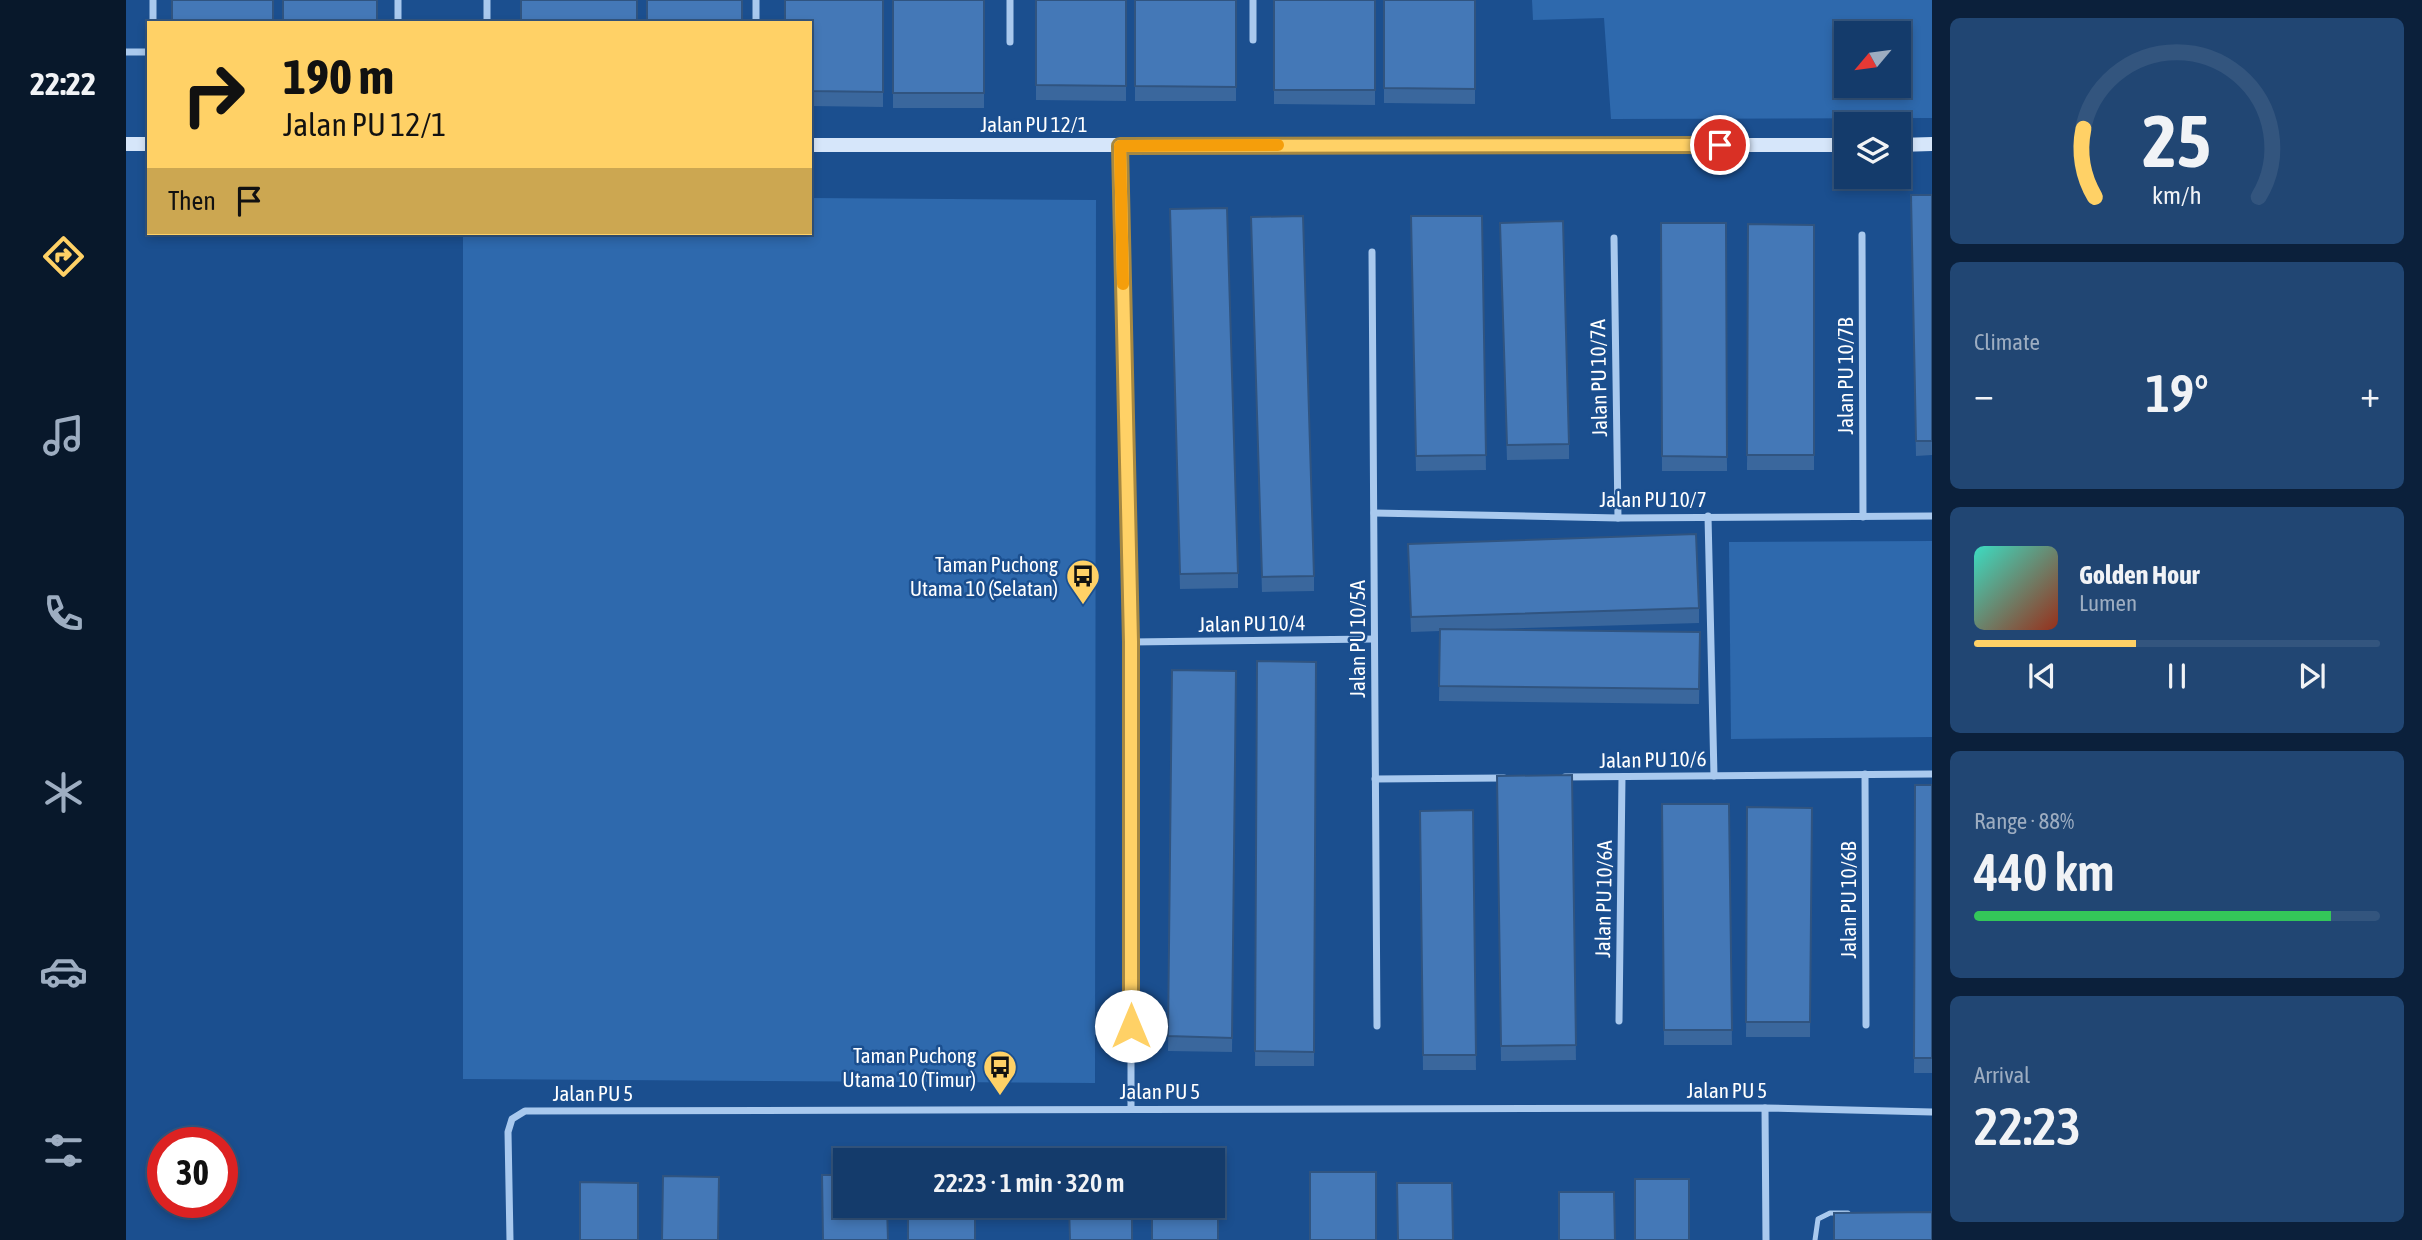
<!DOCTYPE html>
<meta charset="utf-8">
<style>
:root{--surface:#143b6b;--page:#214673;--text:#f1f3f6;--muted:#9dadc1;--line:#33557e;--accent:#ffd166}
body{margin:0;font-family:"Asap Condensed",sans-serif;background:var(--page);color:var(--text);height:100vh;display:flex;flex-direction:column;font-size:26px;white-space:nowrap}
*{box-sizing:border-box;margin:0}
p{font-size:23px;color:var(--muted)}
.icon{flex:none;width:38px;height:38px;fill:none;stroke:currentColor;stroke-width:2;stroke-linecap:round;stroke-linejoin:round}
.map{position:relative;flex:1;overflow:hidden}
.sheet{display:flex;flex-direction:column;gap:18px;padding:18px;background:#0b203b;width:490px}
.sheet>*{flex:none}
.hud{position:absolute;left:21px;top:21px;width:665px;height:214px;border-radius:0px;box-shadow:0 4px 10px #0003,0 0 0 2px var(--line);background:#ffd166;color:#111;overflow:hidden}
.needle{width:46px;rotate:241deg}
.tools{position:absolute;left:1708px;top:21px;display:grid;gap:14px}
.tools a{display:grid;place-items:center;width:77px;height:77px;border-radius:0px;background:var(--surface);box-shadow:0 4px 10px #0003,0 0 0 2px var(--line);font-size:35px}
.speed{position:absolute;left:21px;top:1127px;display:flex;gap:14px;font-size:35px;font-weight:700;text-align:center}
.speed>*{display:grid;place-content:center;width:91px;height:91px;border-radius:50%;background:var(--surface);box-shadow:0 4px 10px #0003,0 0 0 2px var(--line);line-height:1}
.speed .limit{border:10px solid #d22;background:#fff;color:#111}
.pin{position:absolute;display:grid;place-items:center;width:60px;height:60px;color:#fff;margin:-30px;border:4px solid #fff;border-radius:50%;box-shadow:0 2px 7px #0007}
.me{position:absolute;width:77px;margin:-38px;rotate:0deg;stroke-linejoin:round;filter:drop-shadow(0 0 5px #0008)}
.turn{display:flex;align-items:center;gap:24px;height:147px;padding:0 21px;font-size:32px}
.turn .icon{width:91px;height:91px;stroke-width:2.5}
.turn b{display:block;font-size:49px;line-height:60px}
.then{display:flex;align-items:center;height:66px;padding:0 21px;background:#0003;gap:14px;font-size:26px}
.big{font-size:52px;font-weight:600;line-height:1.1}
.sheet .tile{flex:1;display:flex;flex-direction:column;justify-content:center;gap:10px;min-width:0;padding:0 24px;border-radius:10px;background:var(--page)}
.sheet .dial{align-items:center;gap:0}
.dial svg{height:182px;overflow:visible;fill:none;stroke:var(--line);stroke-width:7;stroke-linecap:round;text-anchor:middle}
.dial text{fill:var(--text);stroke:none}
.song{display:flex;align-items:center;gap:21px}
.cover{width:84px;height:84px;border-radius:10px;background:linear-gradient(135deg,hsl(170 70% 55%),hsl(10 70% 35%))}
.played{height:7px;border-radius:4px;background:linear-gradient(90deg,var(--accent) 40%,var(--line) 40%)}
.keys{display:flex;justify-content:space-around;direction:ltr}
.heat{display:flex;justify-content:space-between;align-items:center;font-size:38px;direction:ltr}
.charge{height:10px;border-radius:5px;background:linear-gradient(90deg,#34c759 88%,var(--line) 0)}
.trip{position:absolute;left:707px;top:1148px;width:392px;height:70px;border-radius:0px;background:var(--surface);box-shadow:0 4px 10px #0003,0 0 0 2px var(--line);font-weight:600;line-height:70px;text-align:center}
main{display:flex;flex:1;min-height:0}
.tabs{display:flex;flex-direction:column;width:126px;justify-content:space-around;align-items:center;background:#08182b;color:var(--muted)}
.tabs .icon{width:49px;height:49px}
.tabs .current{color:var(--accent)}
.tabs b{font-size:32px;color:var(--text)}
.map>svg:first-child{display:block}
</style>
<main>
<nav class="tabs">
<b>22:22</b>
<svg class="icon current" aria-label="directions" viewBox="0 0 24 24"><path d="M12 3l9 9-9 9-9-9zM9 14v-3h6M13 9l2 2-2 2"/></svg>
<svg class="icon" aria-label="music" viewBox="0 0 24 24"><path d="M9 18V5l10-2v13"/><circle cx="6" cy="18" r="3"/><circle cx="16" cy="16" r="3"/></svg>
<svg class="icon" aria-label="phone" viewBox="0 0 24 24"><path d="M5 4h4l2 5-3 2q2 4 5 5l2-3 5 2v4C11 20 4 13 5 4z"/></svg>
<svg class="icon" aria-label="climate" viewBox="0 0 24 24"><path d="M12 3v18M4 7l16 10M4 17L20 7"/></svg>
<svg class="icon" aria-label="car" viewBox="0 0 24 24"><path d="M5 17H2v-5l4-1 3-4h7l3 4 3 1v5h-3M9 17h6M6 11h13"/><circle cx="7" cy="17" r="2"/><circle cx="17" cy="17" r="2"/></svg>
<svg class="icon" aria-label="filters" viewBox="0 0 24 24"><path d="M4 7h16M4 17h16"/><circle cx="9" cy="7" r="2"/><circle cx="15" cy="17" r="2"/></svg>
</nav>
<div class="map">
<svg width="1806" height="1240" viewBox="0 0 1806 1240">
<rect width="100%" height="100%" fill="#1b4f8f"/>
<g fill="#2e69ad" fill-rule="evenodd">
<path d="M 1406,0 L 1806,0 L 1806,118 L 1485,119 L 1478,18 L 1407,20 ZM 1720,33 L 1773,33 L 1773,86 L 1720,86 Z"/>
<polygon points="684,198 970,200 969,1083 337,1079 337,233 684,233"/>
<polygon points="1806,541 1806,737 1605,739 1603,542"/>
</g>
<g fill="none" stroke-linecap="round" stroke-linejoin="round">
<polyline stroke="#a9c9ee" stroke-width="5" points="1689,1240 1692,1219 1704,1213 1722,1213"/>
<g stroke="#a9c9ee" stroke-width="7">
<polyline points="27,0 27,23"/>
<polyline points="272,0 272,23"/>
<polyline points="884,0 884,42"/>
<polyline points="1127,0 1127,40"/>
<polyline points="361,23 361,0"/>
<polyline points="630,23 630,0"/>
<polyline points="0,52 23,52"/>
<polyline points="994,146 1005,642 1005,1109"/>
<polyline points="1736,235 1737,517"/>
<polyline points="1488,238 1492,518"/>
<polyline points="1246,252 1251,1026"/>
<polyline points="1248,513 1492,518 1806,516"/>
<polyline points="1582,516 1588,776"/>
<polyline points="1005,642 1248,639"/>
<polyline points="1739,774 1740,1025"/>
<polyline points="1439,777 1806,774"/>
<polyline points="1249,779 1378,778"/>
<polyline points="1493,1021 1496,777"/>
<polyline points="1639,1108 1640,1240"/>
<polyline points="384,1240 382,1132 386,1119 399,1111 1639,1108 1806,1112"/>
</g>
<g stroke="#d6e6fa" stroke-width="14">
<polyline points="0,144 23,144"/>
<polyline points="684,145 1720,145"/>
<polyline points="1773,145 1806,144"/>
</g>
</g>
<g fill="#3a679d">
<polygon points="757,0 757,107 684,106 684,23"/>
<rect x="767" y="0" width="91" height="108"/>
<polygon points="910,0 1000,0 1000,101 910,100"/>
<rect x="1009" y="0" width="101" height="101"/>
<polygon points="1148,0 1249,0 1249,105 1148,104"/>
<polygon points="1258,0 1349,0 1349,104 1258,103"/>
<polygon points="1785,195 1806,195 1806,455 1790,456"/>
<polygon points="1285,216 1356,216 1360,470 1290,471"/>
<polygon points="1535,223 1600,223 1601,471 1536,471"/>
<polygon points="1044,224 1112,573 1112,588 1054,589"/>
<polygon points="1622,224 1688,225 1688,470 1621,470"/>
<polygon points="1125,232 1188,576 1188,591 1136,592"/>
<polygon points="1374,238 1443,444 1443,459 1381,460"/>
<polygon points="1282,544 1573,608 1573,623 1364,629 1574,632 1573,704 1313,701 1314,631 1285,632"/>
<polygon points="1131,661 1190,662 1188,1066 1129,1066"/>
<polygon points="1046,670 1110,671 1106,1052 1042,1051"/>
<polygon points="1446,775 1450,1060 1375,1061 1371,776"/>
<polygon points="1789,785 1806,785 1806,1073 1788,1073"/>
<polygon points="1536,804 1603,804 1606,1045 1538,1045"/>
<polygon points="1621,807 1686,808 1684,1037 1620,1037"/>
<polygon points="1347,810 1350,1070 1297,1070 1294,811"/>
</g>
<g fill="#4478b7" stroke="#305480" stroke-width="2">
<rect x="46" y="0" width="101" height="23"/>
<rect x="157" y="0" width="94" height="23"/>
<rect x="395" y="0" width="116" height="23"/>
<rect x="521" y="0" width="95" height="23"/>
<polygon points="659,0 757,0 757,92 684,91 684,23 659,23"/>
<rect x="767" y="0" width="91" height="93"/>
<polygon points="910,0 1000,0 1000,86 910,85"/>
<polygon points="1009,0 1110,0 1110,87 1009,86"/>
<rect x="1148" y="0" width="101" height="90"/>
<polygon points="1258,0 1349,0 1349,89 1258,88"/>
<polygon points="1785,195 1806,195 1806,441 1790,441"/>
<polygon points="1101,208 1112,573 1054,574 1044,209"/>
<polygon points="1177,216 1188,576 1136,577 1125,217"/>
<polygon points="1285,216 1356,216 1360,455 1290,456"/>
<polygon points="1437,221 1443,444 1381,445 1374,223"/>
<polygon points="1535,223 1600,223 1601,457 1536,456"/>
<polygon points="1622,224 1688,225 1688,455 1621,455"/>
<polygon points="1570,534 1573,608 1285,617 1282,544"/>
<polygon points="1314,629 1574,632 1573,689 1313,686"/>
<polygon points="1131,661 1190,662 1188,1052 1129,1051"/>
<polygon points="1046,670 1110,671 1106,1038 1042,1036"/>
<polygon points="1446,775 1450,1045 1375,1046 1371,776"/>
<polygon points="1789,785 1806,785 1806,1058 1788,1058"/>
<polygon points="1536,804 1603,804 1606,1030 1538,1030"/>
<polygon points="1621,807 1686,808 1684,1022 1620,1022"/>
<polygon points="1347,810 1350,1055 1297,1055 1294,811"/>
<rect x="1184" y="1172" width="66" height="68"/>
<polygon points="696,1175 719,1175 719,1206 761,1206 762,1240 697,1240"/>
<polygon points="537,1176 593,1177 592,1240 536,1240"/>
<rect x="1509" y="1179" width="54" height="61"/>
<polygon points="454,1182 512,1183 512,1240 454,1240"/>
<polygon points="1271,1183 1326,1183 1327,1240 1272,1240"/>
<polygon points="1087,1190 1092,1190 1092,1240 1026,1240 1026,1206 1087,1206"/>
<polygon points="1433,1192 1488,1192 1489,1240 1433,1240"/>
<rect x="782" y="1206" width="67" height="34"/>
<polygon points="943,1206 1006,1206 1006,1240 944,1240"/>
<polygon points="1806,1212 1806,1240 1708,1240 1708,1213"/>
</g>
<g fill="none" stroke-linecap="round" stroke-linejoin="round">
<g stroke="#a68842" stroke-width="18">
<polyline id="route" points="1005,1026 1005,642 994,146 1594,145"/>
</g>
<use href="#route" stroke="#ffd166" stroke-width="12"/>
<polyline stroke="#f59e0b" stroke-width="12" points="997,284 994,146 1152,145"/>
</g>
<defs>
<g id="bus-pin" transform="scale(1.75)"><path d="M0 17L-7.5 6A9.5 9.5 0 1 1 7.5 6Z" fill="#ffd166" stroke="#1b4f8f"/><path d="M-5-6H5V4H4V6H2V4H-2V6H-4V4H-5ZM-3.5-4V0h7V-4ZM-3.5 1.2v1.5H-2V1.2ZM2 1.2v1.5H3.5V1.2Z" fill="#111"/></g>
</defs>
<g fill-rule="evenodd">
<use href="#bus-pin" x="957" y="576"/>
<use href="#bus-pin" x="874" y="1067"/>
</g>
<g text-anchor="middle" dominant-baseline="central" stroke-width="5" stroke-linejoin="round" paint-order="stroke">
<g font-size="21" fill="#fff" stroke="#1b4f8f">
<text x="908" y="124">Jalan PU 12/1</text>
<text transform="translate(1719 376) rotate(-90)">Jalan PU 10/7B</text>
<text transform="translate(1472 378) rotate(-91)">Jalan PU 10/7A</text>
<text x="1527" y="499">Jalan PU 10/7</text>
<text transform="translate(1126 623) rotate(-1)">Jalan PU 10/4</text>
<text transform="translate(1231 639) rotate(-90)">Jalan PU 10/5A</text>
<text transform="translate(1527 759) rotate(-1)">Jalan PU 10/6</text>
<text transform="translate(1477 899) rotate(-89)">Jalan PU 10/6A</text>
<text transform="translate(1722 900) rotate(-90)">Jalan PU 10/6B</text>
<text x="1601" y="1090">Jalan PU 5</text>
<text x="1034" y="1091">Jalan PU 5</text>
<text x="467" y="1093">Jalan PU 5</text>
</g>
<g font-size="21" fill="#fff" stroke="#1b4f8f" text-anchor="end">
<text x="932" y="564">Taman Puchong<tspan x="932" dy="24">Utama 10 (Selatan)</tspan></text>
<text x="850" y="1055">Taman Puchong<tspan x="850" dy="24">Utama 10 (Timur)</tspan></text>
</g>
</g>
</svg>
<div class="tools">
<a><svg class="needle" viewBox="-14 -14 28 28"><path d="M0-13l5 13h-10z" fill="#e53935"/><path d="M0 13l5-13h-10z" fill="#9dadc1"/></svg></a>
<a><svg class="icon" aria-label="layers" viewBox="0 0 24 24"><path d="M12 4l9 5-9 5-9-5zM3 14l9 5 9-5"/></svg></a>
</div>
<div class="speed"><div class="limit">30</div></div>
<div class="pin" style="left:1594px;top:145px;background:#d93025"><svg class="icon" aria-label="arrive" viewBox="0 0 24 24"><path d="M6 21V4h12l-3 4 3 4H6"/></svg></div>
<svg class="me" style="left:1005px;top:1026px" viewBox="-20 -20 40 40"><circle r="19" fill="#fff"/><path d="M0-13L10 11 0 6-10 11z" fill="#ffd166"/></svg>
<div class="trip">22:23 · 1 min · 320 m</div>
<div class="hud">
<div class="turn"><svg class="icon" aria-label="right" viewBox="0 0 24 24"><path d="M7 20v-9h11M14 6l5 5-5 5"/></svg><div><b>190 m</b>Jalan PU 12/1</div></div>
<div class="then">Then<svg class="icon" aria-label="arrive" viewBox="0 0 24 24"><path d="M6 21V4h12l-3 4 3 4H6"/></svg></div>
</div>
</div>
<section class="sheet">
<div class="tile dial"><svg viewBox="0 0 100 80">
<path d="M14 69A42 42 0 1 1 86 69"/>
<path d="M14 69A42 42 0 0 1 9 39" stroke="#ffd166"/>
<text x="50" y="56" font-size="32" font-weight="700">25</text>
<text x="50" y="72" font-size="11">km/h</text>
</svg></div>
<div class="tile"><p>Climate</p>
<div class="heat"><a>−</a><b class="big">19°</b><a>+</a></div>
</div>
<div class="tile">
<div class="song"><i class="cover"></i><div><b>Golden Hour</b><p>Lumen</p></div></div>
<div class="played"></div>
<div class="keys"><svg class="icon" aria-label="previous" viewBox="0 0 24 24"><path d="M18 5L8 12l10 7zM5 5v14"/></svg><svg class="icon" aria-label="pause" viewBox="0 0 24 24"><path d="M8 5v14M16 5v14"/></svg><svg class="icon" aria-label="next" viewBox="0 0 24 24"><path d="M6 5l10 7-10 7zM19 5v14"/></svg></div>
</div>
<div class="tile"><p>Range · 88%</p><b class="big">440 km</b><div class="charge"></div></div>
<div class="tile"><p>Arrival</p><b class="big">22:23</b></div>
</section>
</main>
